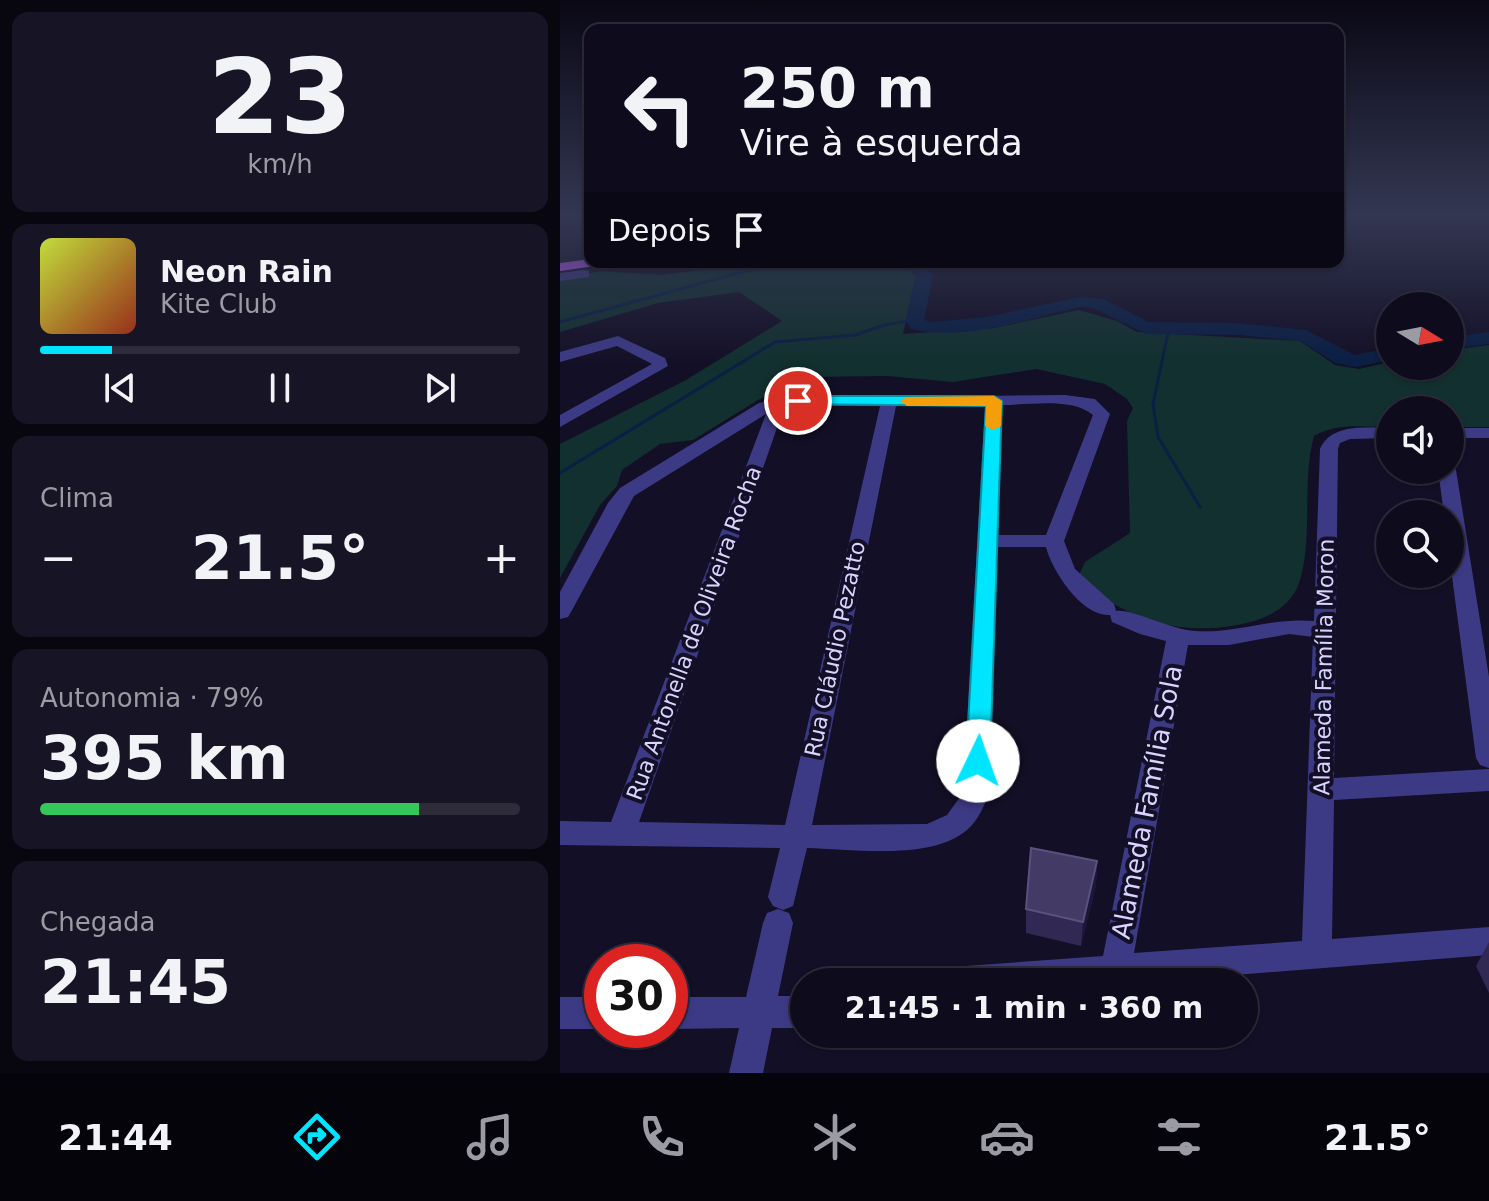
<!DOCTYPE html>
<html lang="pt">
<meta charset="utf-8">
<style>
:root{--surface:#0e0b1c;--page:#171425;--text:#f1f3f6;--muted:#9b9ba3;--line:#2e2b3b;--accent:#00e5ff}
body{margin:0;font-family:"DejaVu Sans",sans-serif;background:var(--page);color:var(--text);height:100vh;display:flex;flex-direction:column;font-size:30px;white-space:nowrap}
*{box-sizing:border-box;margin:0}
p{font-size:26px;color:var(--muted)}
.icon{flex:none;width:44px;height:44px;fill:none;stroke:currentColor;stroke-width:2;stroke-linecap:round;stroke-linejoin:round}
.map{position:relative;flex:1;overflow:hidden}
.sheet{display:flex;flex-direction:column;gap:12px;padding:12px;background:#08060f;width:560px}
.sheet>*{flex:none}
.top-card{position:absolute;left:24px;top:24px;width:760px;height:244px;border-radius:16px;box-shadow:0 2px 6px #0004,0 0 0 2px var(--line);background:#0e0b1c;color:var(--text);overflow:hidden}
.needle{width:52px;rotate:100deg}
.controls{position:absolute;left:816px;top:292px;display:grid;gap:16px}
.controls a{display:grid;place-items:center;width:88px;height:88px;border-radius:50%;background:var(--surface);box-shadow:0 2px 6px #0004,0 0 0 2px var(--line);font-size:40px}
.speed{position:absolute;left:24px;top:944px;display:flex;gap:16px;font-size:40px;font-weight:700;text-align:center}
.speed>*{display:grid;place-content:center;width:104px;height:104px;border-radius:50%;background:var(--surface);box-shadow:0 2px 6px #0004,0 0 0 2px var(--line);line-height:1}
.speed .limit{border:12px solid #d22;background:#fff;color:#111}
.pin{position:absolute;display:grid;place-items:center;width:68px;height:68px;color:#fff;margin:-34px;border:4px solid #fff;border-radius:50%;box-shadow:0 2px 8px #0007}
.me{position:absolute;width:88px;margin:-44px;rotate:3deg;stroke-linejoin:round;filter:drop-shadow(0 0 6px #0008)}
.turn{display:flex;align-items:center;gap:28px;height:168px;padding:0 24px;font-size:36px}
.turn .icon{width:104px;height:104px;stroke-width:2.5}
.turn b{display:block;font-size:56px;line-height:68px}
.then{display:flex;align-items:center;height:76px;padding:0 24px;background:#0003;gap:16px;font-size:30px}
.big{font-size:60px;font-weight:800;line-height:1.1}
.sheet .card{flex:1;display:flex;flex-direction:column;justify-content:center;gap:12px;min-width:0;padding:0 28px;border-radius:16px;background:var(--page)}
.sheet .dial{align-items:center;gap:0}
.dial b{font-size:104px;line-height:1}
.song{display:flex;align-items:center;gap:24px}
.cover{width:96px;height:96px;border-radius:12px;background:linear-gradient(135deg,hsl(70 70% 55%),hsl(10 70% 35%))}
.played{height:8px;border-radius:4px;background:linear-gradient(90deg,var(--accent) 15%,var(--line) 15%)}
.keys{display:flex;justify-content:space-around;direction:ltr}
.heat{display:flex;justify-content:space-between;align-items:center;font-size:44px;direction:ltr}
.charge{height:12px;border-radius:6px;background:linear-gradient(90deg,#34c759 79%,var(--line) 0)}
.trip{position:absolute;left:230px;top:968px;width:468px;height:80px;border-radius:40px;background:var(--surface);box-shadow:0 2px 6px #0004,0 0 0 2px var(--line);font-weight:800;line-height:80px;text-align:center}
.tabs{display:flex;height:128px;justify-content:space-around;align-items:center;background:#06040b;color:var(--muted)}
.tabs .icon{width:56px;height:56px}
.tabs .current{color:var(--accent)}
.tabs b{font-size:36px;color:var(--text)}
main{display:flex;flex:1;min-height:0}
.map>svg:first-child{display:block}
</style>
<main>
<section class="sheet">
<div class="card dial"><b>23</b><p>km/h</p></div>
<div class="card">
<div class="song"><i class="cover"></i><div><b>Neon Rain</b><p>Kite Club</p></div></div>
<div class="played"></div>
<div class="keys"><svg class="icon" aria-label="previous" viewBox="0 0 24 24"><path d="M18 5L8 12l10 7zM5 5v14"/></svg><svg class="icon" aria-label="pause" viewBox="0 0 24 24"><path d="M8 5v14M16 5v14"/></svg><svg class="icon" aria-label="next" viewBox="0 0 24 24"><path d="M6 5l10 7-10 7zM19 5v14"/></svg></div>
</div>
<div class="card"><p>Clima</p>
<div class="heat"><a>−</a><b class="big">21.5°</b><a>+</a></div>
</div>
<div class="card"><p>Autonomia · 79%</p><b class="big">395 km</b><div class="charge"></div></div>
<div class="card"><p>Chegada</p><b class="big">21:45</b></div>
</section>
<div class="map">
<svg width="929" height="1073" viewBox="0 0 929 1073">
<rect width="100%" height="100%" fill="#130f26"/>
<path fill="#12302f" d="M 197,262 L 288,262 L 351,271 L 356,277 L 343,334 L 434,328 L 519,310 L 557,321 L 577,332 L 740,341 L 775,365 L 799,369 L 830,362 L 830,366 L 890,366 L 890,350 L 929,345 L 929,427 L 890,427 L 890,410 L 830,410 L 830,427 C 805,427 777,422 754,436 C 741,483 754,537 739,583 C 732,604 713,615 694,621 C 631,639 564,624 519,575 L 525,562 L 570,533 L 567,421 L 573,408 L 567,399 L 545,384 L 476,369 L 393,382 L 327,376 L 247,377 L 198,400 L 133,440 L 100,444 L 62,470 L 57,486 L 40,505 L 0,578 L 0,444 L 126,380 L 222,321 L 179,292 L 98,303 L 0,332 L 0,279 L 41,271 L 102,275 Z"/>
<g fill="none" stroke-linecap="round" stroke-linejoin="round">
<g stroke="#0a1f44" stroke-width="3">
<polyline points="0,322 193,269 248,262"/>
<polyline points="609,328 593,404 598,437 640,507"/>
<polyline points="0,473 215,342 295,335 324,325 355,320"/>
</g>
<g fill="#0a1f44" fill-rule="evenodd">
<path d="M 303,262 L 364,262 L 373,276 L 364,320 L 372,322 L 426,317 L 520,297 L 543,299 L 589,322 L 677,323 L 746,330 L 795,355 L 830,348 L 830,360 L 795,367 L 775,363 L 741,341 L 677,335 L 586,334 L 533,308 L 520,307 C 467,319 405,342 351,329 L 346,320 L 355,276 L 352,271 L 311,267 Z"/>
<polygon points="929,332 929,344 890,349 890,337"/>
</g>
<g fill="#3d3a85" fill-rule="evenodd">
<polygon points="24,270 29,271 29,277 0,281 0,273"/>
<polygon points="58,336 105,358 108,366 0,427 0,415 92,364 57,346 0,362 0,352"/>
<path d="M 505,395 L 535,399 L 550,414 L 504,541 L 515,569 L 554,604 L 556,611 C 573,609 611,630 635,631 C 675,634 713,617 754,621 L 760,449 C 772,423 805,428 830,428 L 830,438 L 790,439 L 780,443 L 778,449 L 774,778 L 929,769 L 929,791 L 774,800 L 772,939 L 929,927 L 929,955 L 586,982 L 376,982 L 381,971 L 392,967 L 543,956 L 606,641 L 580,634 L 552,622 L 550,615 C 522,617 492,571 486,547 L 437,547 L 429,793 C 424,806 418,821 407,830 C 371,861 292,849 247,848 L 233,906 L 223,910 L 213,906 L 208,897 L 220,848 L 0,845 L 0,821 L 51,822 L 206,414 L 74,496 L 11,612 L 8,617 L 0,619 L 0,592 L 48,503 L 60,488 L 199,403 L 218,398 ZM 425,405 L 403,793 L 387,815 L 367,824 L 252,825 L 336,406 ZM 442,405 C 469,405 512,397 533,415 L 486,535 L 438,535 ZM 238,406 L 320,406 L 225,825 L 79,822 L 224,408 ZM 729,634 L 753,637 L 742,941 L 574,953 L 628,645 L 669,645 Z"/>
<rect x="890" y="428" width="39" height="10"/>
<polygon points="890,465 896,470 929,677 929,768 920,765 916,758 890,561 890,514 884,514 878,470 890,470"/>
<polygon points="218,909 229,913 233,923 218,996 244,996 244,1028 212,1028 203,1073 169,1073 179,1028 110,1029 110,997 186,997 203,923 207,913"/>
<rect x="0" y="997" width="42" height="32"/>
</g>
<polygon fill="#c25bff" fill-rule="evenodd" points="30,259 30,262 42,262 35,266 0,271 0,263"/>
</g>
<g fill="#312854">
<polygon points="537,861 536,885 521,946 466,933 466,909"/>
<polygon points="929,942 929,993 916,966"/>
</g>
<polygon fill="#1d163a" points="537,861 536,885 521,946 523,922"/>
<polygon fill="#433a66" stroke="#5a527e" stroke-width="2" points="471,848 537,861 523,922 466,909"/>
<linearGradient id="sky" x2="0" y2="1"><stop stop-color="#0a0815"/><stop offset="0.59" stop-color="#333752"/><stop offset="1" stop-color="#333752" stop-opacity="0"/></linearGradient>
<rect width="929" height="364" fill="url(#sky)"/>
<polygon fill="#00e5ff" stroke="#0095a6" stroke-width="2" points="238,396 434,396 442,401 430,761 426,768 418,771 410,768 406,761 426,406 233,404 233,398"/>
<polygon fill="#f59e0b" points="434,396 442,401 441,426 433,430 425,426 426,406 347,406 340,401 347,397"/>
<g text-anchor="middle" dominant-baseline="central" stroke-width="8" stroke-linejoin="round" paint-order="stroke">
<g font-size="22" fill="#d9d4ff" stroke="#130f26">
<text transform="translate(134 633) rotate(-70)">Rua Antonella de Oliveira Rocha</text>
<text transform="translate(275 649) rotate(-78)">Rua Cláudio Pezatto</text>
<text transform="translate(764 667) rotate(-89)">Alameda Família Moron</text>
</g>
<g font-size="26" fill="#d9d4ff" stroke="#130f26">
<text transform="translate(587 802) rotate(-79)">Alameda Família Sola</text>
</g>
</g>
</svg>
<div class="controls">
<a><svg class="needle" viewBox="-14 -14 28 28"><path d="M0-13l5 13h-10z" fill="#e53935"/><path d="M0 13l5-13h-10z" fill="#9b9ba3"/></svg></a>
<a><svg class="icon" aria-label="sound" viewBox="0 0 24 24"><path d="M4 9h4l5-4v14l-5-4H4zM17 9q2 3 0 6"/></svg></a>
<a><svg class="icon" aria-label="search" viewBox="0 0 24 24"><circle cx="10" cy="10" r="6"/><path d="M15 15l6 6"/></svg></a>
</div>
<div class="speed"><div class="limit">30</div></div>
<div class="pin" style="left:238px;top:401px;background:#d93025"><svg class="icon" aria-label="arrive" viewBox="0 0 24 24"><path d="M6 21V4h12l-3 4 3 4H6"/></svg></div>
<svg class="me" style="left:418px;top:761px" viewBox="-20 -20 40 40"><circle r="19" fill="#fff"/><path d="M0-13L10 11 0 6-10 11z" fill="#00e5ff"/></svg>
<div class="trip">21:45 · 1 min · 360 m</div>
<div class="top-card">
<div class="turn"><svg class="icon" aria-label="left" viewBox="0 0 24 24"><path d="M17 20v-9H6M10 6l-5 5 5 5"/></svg><div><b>250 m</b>Vire à esquerda</div></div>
<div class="then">Depois<svg class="icon" aria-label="arrive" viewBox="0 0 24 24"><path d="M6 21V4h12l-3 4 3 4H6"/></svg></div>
</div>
</div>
</main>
<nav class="tabs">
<b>21:44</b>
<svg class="icon current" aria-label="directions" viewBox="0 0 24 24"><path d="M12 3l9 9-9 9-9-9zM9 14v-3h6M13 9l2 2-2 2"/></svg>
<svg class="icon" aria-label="music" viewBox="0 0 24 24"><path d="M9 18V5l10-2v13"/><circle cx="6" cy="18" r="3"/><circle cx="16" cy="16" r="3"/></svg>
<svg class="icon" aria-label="phone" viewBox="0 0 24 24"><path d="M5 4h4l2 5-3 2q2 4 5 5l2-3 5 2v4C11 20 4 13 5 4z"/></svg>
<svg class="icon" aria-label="climate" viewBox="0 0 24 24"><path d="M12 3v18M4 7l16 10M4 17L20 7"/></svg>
<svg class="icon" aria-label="car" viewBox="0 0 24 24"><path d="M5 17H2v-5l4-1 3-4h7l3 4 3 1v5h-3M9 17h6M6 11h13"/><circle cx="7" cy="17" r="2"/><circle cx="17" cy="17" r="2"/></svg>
<svg class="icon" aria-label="filters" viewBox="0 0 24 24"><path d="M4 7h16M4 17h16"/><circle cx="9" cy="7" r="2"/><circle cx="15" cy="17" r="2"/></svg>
<b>21.5°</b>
</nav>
